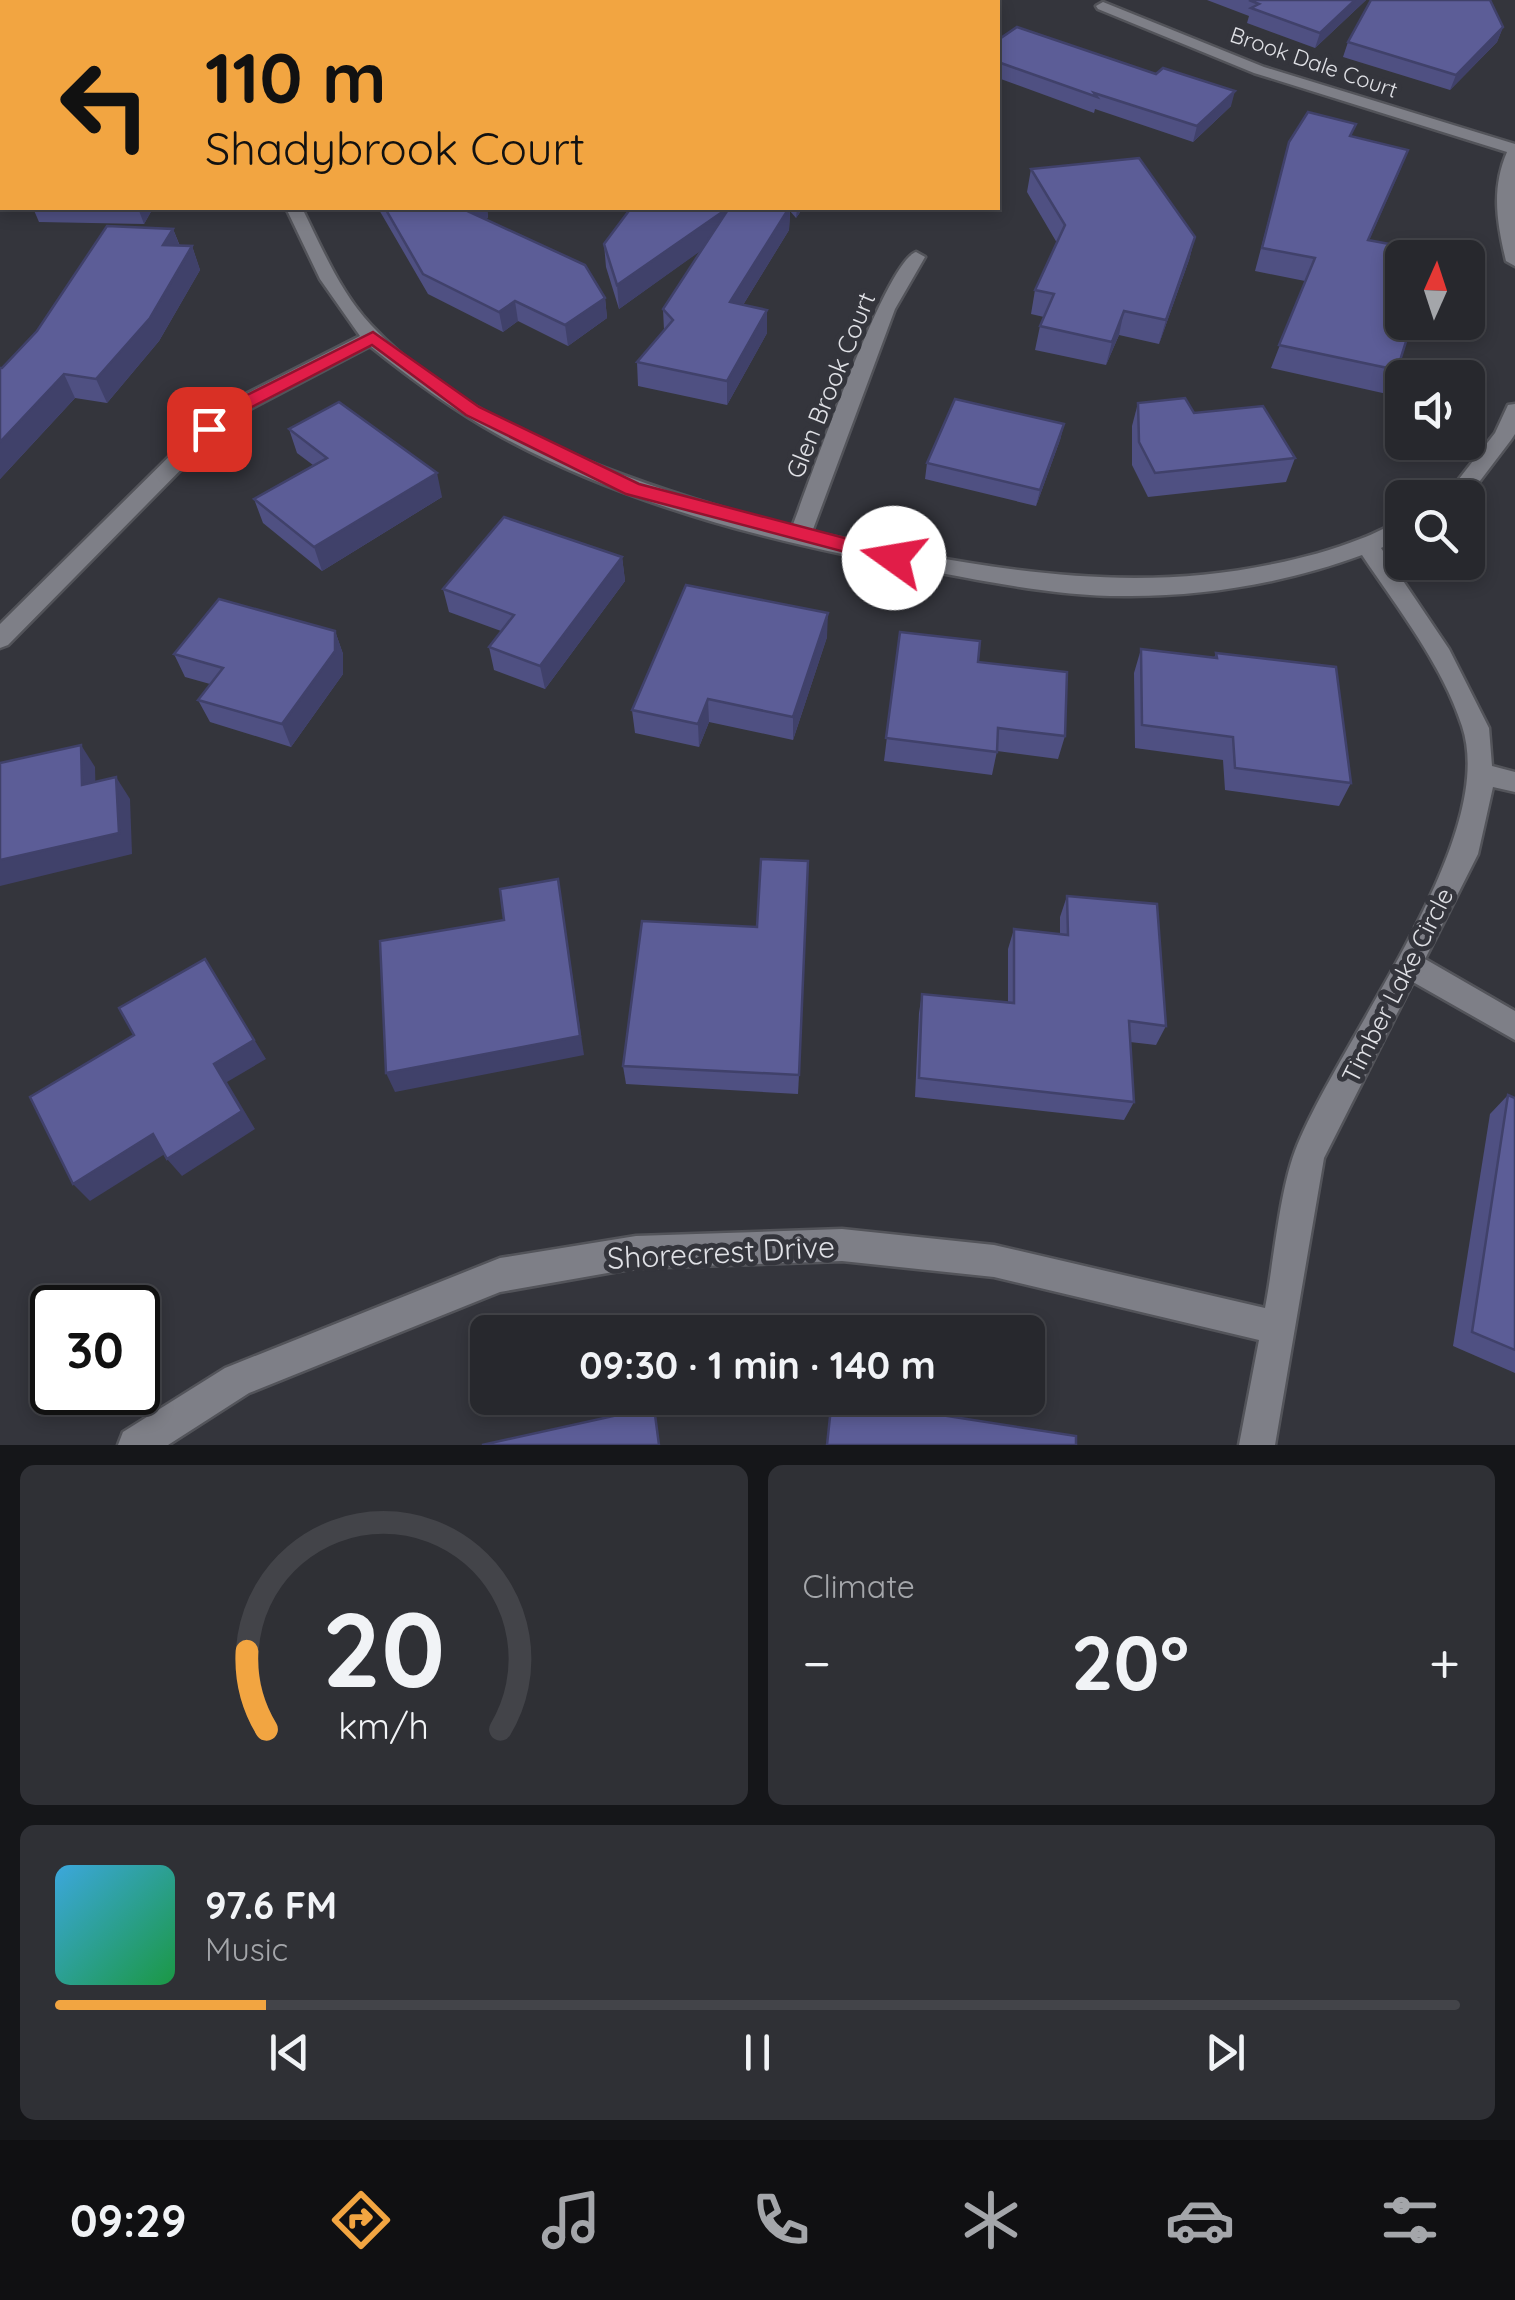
<!DOCTYPE html>
<meta charset="utf-8">
<style>
:root{--surface:#27282d;--page:#2f3035;--text:#f1f3f6;--muted:#a4a6aa;--line:#434449;--accent:#f2a541}
body{margin:0;font-family:Quicksand,sans-serif;background:var(--page);color:var(--text);height:100vh;display:flex;flex-direction:column;font-size:38px;white-space:nowrap}
*{box-sizing:border-box;margin:0}
p{font-size:32px;color:var(--muted)}
.icon{flex:none;width:55px;height:55px;fill:none;stroke:currentColor;stroke-width:2;stroke-linecap:round;stroke-linejoin:round}
.map{position:relative;height:1445px;overflow:hidden}
.sheet{display:flex;flex-direction:column;gap:20px;padding:20px;background:#151619;flex:1}
.sheet>*{flex:none}
.top-card{position:absolute;left:0px;top:0px;width:1000px;height:210px;box-shadow:0 5px 15px #0003,0 0 0 2px var(--line);background:#f2a541;color:#111;overflow:hidden}
.needle{width:65px;rotate:3deg}
.tools{position:absolute;left:1385px;top:240px;display:grid;gap:20px}
.tools a{display:grid;place-items:center;width:100px;height:100px;border-radius:15px;background:var(--surface);box-shadow:0 5px 15px #0003,0 0 0 2px var(--line);font-size:50px}
.speed{position:absolute;left:30px;top:1285px;display:flex;gap:20px;font-size:50px;font-weight:700;text-align:center}
.speed>*{display:grid;place-content:center;width:130px;height:130px;border-radius:50%;background:var(--surface);box-shadow:0 5px 15px #0003,0 0 0 2px var(--line);line-height:1}
.speed .limit{border:5px solid #111;border-radius:15px;background:#fff;color:#111}
.pin{position:absolute;display:grid;place-items:center;width:85px;height:85px;color:#fff;margin:-42px;border-radius:20px;box-shadow:0 5px 15px #0006}
.me{position:absolute;width:110px;margin:-55px;rotate:283deg;stroke-linejoin:round;filter:drop-shadow(0 0 8px #0008)}
.turn{display:flex;align-items:center;gap:35px;height:210px;padding:0 40px;font-size:45px}
.turn .icon{width:130px;height:130px;stroke-width:2.5}
.turn b{display:block;font-size:70px;line-height:85px}
.big{font-size:75px;font-weight:700;line-height:1.1}
.sheet .tile{flex:1;display:flex;flex-direction:column;justify-content:center;gap:15px;min-width:0;padding:0 35px;border-radius:15px;background:var(--page)}
.sheet .dial{align-items:center;gap:0}
.dial svg{height:260px;overflow:visible;fill:none;stroke:var(--line);stroke-width:7;stroke-linecap:round;text-anchor:middle}
.dial text{fill:var(--text);stroke:none}
.song{display:flex;align-items:center;gap:30px}
.cover{width:120px;height:120px;border-radius:15px;background:linear-gradient(135deg,hsl(200 70% 55%),hsl(140 70% 35%))}
.played{height:10px;border-radius:5px;background:linear-gradient(90deg,var(--accent) 15%,var(--line) 15%)}
.keys{display:flex;justify-content:space-around;direction:ltr}
.heat{display:flex;justify-content:space-between;align-items:center;font-size:55px;direction:ltr}
.sheet .tiles{flex:1;display:grid;gap:20px;grid-template-columns:1fr 1fr}
.tile:last-child{grid-column:span 2}
.trip{position:absolute;left:470px;top:1315px;width:575px;height:100px;border-radius:15px;background:var(--surface);box-shadow:0 5px 15px #0003,0 0 0 2px var(--line);font-weight:700;line-height:100px;text-align:center}
.tabs{display:flex;height:160px;justify-content:space-around;align-items:center;background:#101012;color:var(--muted)}
.tabs .icon{width:70px;height:70px}
.tabs .selected{color:var(--accent)}
.tabs b{font-size:45px;color:var(--text)}
.map>svg:first-child{display:block}
</style>
<div class="map">
<svg width="1515" height="1445" viewBox="0 0 1515 1445">
<rect width="100%" height="100%" fill="#34353c"/>
<g fill="none" stroke-linecap="round" stroke-linejoin="round">
<g stroke="#53545a" stroke-width="5">
<g id="minor">
<path d="M 1103,2 L 1264,67 L 1515,144 L 1515,266 L 1506,261 C 1497,223 1491,189 1507,152 L 1254,73 L 1098,9 L 1096,6 Z"/>
<path d="M 286,208 L 302,208 C 322,248 340,292 371,325 C 471,432 654,491 792,527 C 809,484 884,263 916,252 L 925,257 L 895,309 L 812,532 C 964,565 1118,597 1273,564 C 1303,558 1332,550 1360,539 C 1375,534 1388,525 1402,522 L 1402,538 L 1381,548 L 1449,649 L 1489,728 L 1492,766 L 1515,772 L 1515,792 L 1493,787 L 1478,854 L 1425,959 L 1515,1011 L 1515,1040 L 1413,982 L 1324,1158 L 1275,1445 L 1239,1445 L 1259,1340 L 994,1277 L 842,1261 L 636,1268 L 500,1292 L 249,1393 L 168,1445 L 118,1445 L 123,1432 L 225,1368 L 500,1258 L 636,1236 L 842,1229 L 994,1245 L 1265,1308 C 1274,1261 1279,1194 1295,1151 C 1337,1042 1500,839 1462,726 C 1442,664 1398,609 1362,555 C 1289,582 1208,596 1131,596 C 1065,597 999,584 935,572 C 784,545 629,508 495,433 C 450,408 410,378 370,346 L 250,409 L 216,434 L 8,645 L 0,648 L 0,624 L 202,424 L 236,399 L 360,336 L 320,279 Z"/>
<polygon points="1515,404 1515,434 1511,440 1467,498 1444,498 1495,433 1508,405"/>
</g>
</g>
<use href="#minor" fill="#7e7f87" fill-rule="evenodd"/>
</g>
<g fill="#4f5082">
<polygon points="0,0 66,0 64,2 2,2 2,16 0,17"/>
<polygon points="1207,0 1366,0 1315,48 1247,23 1249,16"/>
<polygon points="1503,27 1497,42 1450,90 1343,57 1348,42"/>
<polygon points="998,40 1231,106 1193,142 1095,109 1094,113 998,78"/>
<polygon points="1352,137 1408,150 1369,240 1397,370 1387,394 1271,368 1305,281 1255,271 1289,142"/>
<polygon points="1031,169 1195,237 1189,260 1159,344 1119,335 1106,365 1035,350 1040,326 1044,317 1031,314 1035,290 1057,243 1027,192"/>
<polygon points="33,208 153,208 144,224 39,222"/>
<polygon points="378,208 487,208 488,218 485,219 605,298 607,318 568,346 518,321 503,332 428,294"/>
<polygon points="631,208 803,208 796,218 790,211 789,230 743,305 767,310 767,333 727,405 638,386 637,362 664,330 663,309 701,250 619,309 606,267 604,244"/>
<polygon points="173,229 180,246 192,246 200,270 159,341 107,403 75,398 0,479 0,368 2,368"/>
<polygon points="1138,403 1194,413 1295,458 1286,482 1148,497 1132,465 1132,426"/>
<polygon points="1064,424 1060,440 1036,506 925,479 927,463"/>
<polygon points="289,429 442,497 322,571 263,523 254,499 313,465 297,453"/>
<polygon points="622,557 625,581 545,689 494,670 489,647 501,631 449,612 443,589"/>
<polygon points="335,631 343,654 343,674 291,747 210,722 198,700 210,684 185,677 174,654"/>
<polygon points="900,632 978,662 1065,736 1058,759 997,751 992,775 884,761"/>
<polygon points="827,637 793,740 709,722 699,747 635,733 632,710"/>
<polygon points="1141,649 1214,658 1216,653 1351,783 1339,806 1225,790 1223,760 1135,748 1134,673"/>
<polygon points="1067,896 1166,1026 1156,1045 1130,1042 1134,1102 1124,1120 915,1097 919,1013 922,994 1008,1003 1008,949 1014,929 1060,934 1060,917"/>
<polygon points="757,927 799,1075 798,1094 626,1084 623,1066"/>
<polygon points="1508,1095 1515,1098 1515,1373 1453,1346 1490,1114"/>
</g>
<g fill="#40416a">
<polygon points="2,0 16,0 17,2 2,2 2,16 0,17 0,1"/>
<polygon points="49,0 66,0 64,2 46,2"/>
<polygon points="1355,0 1366,0 1315,48 1320,33"/>
<polygon points="1503,27 1497,42 1450,90 1456,75"/>
<polygon points="1235,91 1231,106 1193,142 1197,126"/>
<polygon points="1408,150 1399,173 1359,263 1368,240"/>
<polygon points="138,208 153,208 144,224"/>
<polygon points="456,208 487,208 488,218 459,225"/>
<polygon points="728,208 730,230 619,309 617,285"/>
<polygon points="790,208 789,230 730,326 730,302"/>
<polygon points="797,208 803,208 796,218"/>
<polygon points="173,229 182,252 163,245"/>
<polygon points="1195,237 1189,260 1159,344 1166,320"/>
<polygon points="192,246 200,270 159,341 107,403 96,379"/>
<polygon points="605,298 607,318 568,346 565,325"/>
<polygon points="515,301 518,321 503,332 499,312"/>
<polygon points="767,310 767,333 727,405 727,381"/>
<polygon points="1124,311 1119,335 1106,365 1112,342"/>
<polygon points="64,374 75,398 0,479 0,442"/>
<polygon points="1064,424 1060,440 1036,506 1040,490"/>
<polygon points="437,473 442,497 322,571 314,547"/>
<polygon points="622,557 625,581 545,689 540,666"/>
<polygon points="828,613 827,637 793,740 793,717"/>
<polygon points="335,631 343,654 343,674 291,747 282,724"/>
<polygon points="708,699 709,722 699,747 698,724"/>
<polygon points="81,745 95,767 96,807 82,785"/>
<polygon points="116,777 130,799 132,854 0,886 0,860"/>
<polygon points="558,879 584,1055 395,1092 386,1073"/>
<polygon points="205,959 266,1059 227,1082 255,1129 182,1176 167,1159 214,1064"/>
<polygon points="153,1134 168,1152 90,1201 73,1184"/>
</g>
<g fill="#5c5d97" stroke="#40416a" stroke-width="2.5">
<polygon points="193,0 272,0 255,0 254,2 192,2"/>
<polygon points="725,0 874,0 870,2 725,2"/>
<rect x="921" y="0" width="56" height="2"/>
<polygon points="1249,0 1355,0 1320,33 1251,8 1259,4"/>
<polygon points="1371,0 1490,0 1503,27 1456,75 1348,42"/>
<polygon points="1017,27 1156,74 1163,68 1235,91 1197,126 1094,93 1097,97 998,62 998,40"/>
<polygon points="1308,112 1356,124 1350,136 1408,150 1368,240 1416,249 1415,258 1402,258 1402,322 1406,322 1406,328 1410,329 1397,370 1279,345 1315,258 1262,248 1289,142"/>
<polygon points="1139,158 1195,237 1166,320 1124,311 1112,342 1040,326 1054,294 1035,290 1065,225 1031,169"/>
<polygon points="385,208 461,208 585,265 605,298 565,325 515,301 499,312 423,274"/>
<polygon points="631,208 728,208 617,285 604,244"/>
<polygon points="729,208 789,208 730,302 767,310 727,381 637,362 673,320 663,309"/>
<polygon points="107,226 173,229 163,245 192,246 150,318 96,379 64,374 0,442 0,368 2,368 37,331"/>
<polygon points="1185,398 1194,413 1263,406 1295,458 1155,473 1139,442 1138,403"/>
<polygon points="955,399 1064,424 1040,490 927,463"/>
<polygon points="339,402 437,473 314,547 254,499 327,458 289,429"/>
<polygon points="504,517 622,557 540,666 489,647 514,615 443,589"/>
<polygon points="686,585 828,613 793,717 708,699 698,724 632,710"/>
<polygon points="219,599 335,631 335,651 282,724 198,700 223,668 174,654"/>
<polygon points="900,632 980,641 978,662 1067,672 1065,736 998,728 997,752 886,738"/>
<polygon points="1141,649 1217,658 1216,653 1336,667 1351,783 1235,768 1233,737 1142,725"/>
<polygon points="81,745 82,785 116,777 119,833 0,860 0,763"/>
<polygon points="761,859 808,861 799,1075 623,1066 642,921 757,927"/>
<polygon points="558,879 580,1036 386,1073 380,941 504,920 500,889"/>
<polygon points="1067,896 1157,904 1166,1026 1129,1021 1134,1102 919,1078 922,994 1014,1003 1014,929 1068,935"/>
<polygon points="205,959 254,1040 214,1064 242,1111 167,1159 153,1134 73,1184 30,1097 134,1035 119,1008"/>
<polygon points="1508,1095 1515,1098 1515,1350 1472,1332"/>
<polygon points="832,1398 1076,1436 1076,1445 827,1445"/>
<polygon points="654,1407 659,1445 482,1445"/>
</g>
<polygon fill="#e11d48" stroke="#92132f" stroke-width="2.5" points="373,332 479,407 639,484 894,551 905,558 894,565 626,494 466,415 372,345 250,408 215,434 202,434 199,429 237,400"/>
<g text-anchor="middle" dominant-baseline="central" stroke-width="10" stroke-linejoin="round" paint-order="stroke">
<g font-size="22" fill="#e0e1e6" stroke="#34353c">
<text transform="translate(1314 62) rotate(19)">Brook Dale Court</text>
</g>
<g font-size="25" fill="#e0e1e6" stroke="#34353c">
<text transform="translate(830 385) rotate(-68)">Glen Brook Court</text>
<text transform="translate(1397 985) rotate(-63)">Timber Lake Circle</text>
</g>
<g font-size="30" fill="#e0e1e6" stroke="#34353c">
<text transform="translate(721 1252) rotate(-3)">Shorecrest Drive</text>
</g>
</g>
</svg>
<div class="tools">
<a><svg class="needle" viewBox="-14 -14 28 28"><path d="M0-13l5 13h-10z" fill="#e53935"/><path d="M0 13l5-13h-10z" fill="#a4a6aa"/></svg></a>
<a><svg class="icon" aria-label="sound" viewBox="0 0 24 24"><path d="M4 9h4l5-4v14l-5-4H4zM17 9q2 3 0 6"/></svg></a>
<a><svg class="icon" aria-label="search" viewBox="0 0 24 24"><circle cx="10" cy="10" r="6"/><path d="M15 15l6 6"/></svg></a>
</div>
<div class="speed"><div class="limit">30</div></div>
<div class="pin" style="left:209px;top:429px;background:#d93025"><svg class="icon" aria-label="arrive" viewBox="0 0 24 24"><path d="M6 21V4h12l-3 4 3 4H6"/></svg></div>
<svg class="me" style="left:894px;top:558px" viewBox="-20 -20 40 40"><circle r="19" fill="#fff"/><path d="M0-13L10 11 0 6-10 11z" fill="#e11d48"/></svg>
<div class="trip">09:30 · 1 min · 140 m</div>
<div class="top-card">
<div class="turn"><svg class="icon" aria-label="left" viewBox="0 0 24 24"><path d="M17 20v-9H6M10 6l-5 5 5 5"/></svg><div><b>110 m</b>Shadybrook Court</div></div>
</div>
</div>
<section class="sheet">
<div class="tiles">
<div class="tile dial"><svg viewBox="0 0 100 80">
<path d="M14 69A42 42 0 1 1 86 69"/>
<path d="M14 69A42 42 0 0 1 8 45" stroke="#f2a541"/>
<text x="50" y="56" font-size="32" font-weight="700">20</text>
<text x="50" y="72" font-size="11">km/h</text>
</svg></div>
<div class="tile"><p>Climate</p>
<div class="heat"><a>−</a><b class="big">20°</b><a>+</a></div>
</div>
<div class="tile">
<div class="song"><i class="cover"></i><div><b>97.6 FM</b><p>Music</p></div></div>
<div class="played"></div>
<div class="keys"><svg class="icon" aria-label="previous" viewBox="0 0 24 24"><path d="M18 5L8 12l10 7zM5 5v14"/></svg><svg class="icon" aria-label="pause" viewBox="0 0 24 24"><path d="M8 5v14M16 5v14"/></svg><svg class="icon" aria-label="next" viewBox="0 0 24 24"><path d="M6 5l10 7-10 7zM19 5v14"/></svg></div>
</div>
</div>
</section>
<nav class="tabs">
<b>09:29</b>
<svg class="icon selected" aria-label="directions" viewBox="0 0 24 24"><path d="M12 3l9 9-9 9-9-9zM9 14v-3h6M13 9l2 2-2 2"/></svg>
<svg class="icon" aria-label="music" viewBox="0 0 24 24"><path d="M9 18V5l10-2v13"/><circle cx="6" cy="18" r="3"/><circle cx="16" cy="16" r="3"/></svg>
<svg class="icon" aria-label="phone" viewBox="0 0 24 24"><path d="M5 4h4l2 5-3 2q2 4 5 5l2-3 5 2v4C11 20 4 13 5 4z"/></svg>
<svg class="icon" aria-label="climate" viewBox="0 0 24 24"><path d="M12 3v18M4 7l16 10M4 17L20 7"/></svg>
<svg class="icon" aria-label="car" viewBox="0 0 24 24"><path d="M5 17H2v-5l4-1 3-4h7l3 4 3 1v5h-3M9 17h6M6 11h13"/><circle cx="7" cy="17" r="2"/><circle cx="17" cy="17" r="2"/></svg>
<svg class="icon" aria-label="filters" viewBox="0 0 24 24"><path d="M4 7h16M4 17h16"/><circle cx="9" cy="7" r="2"/><circle cx="15" cy="17" r="2"/></svg>
</nav>
